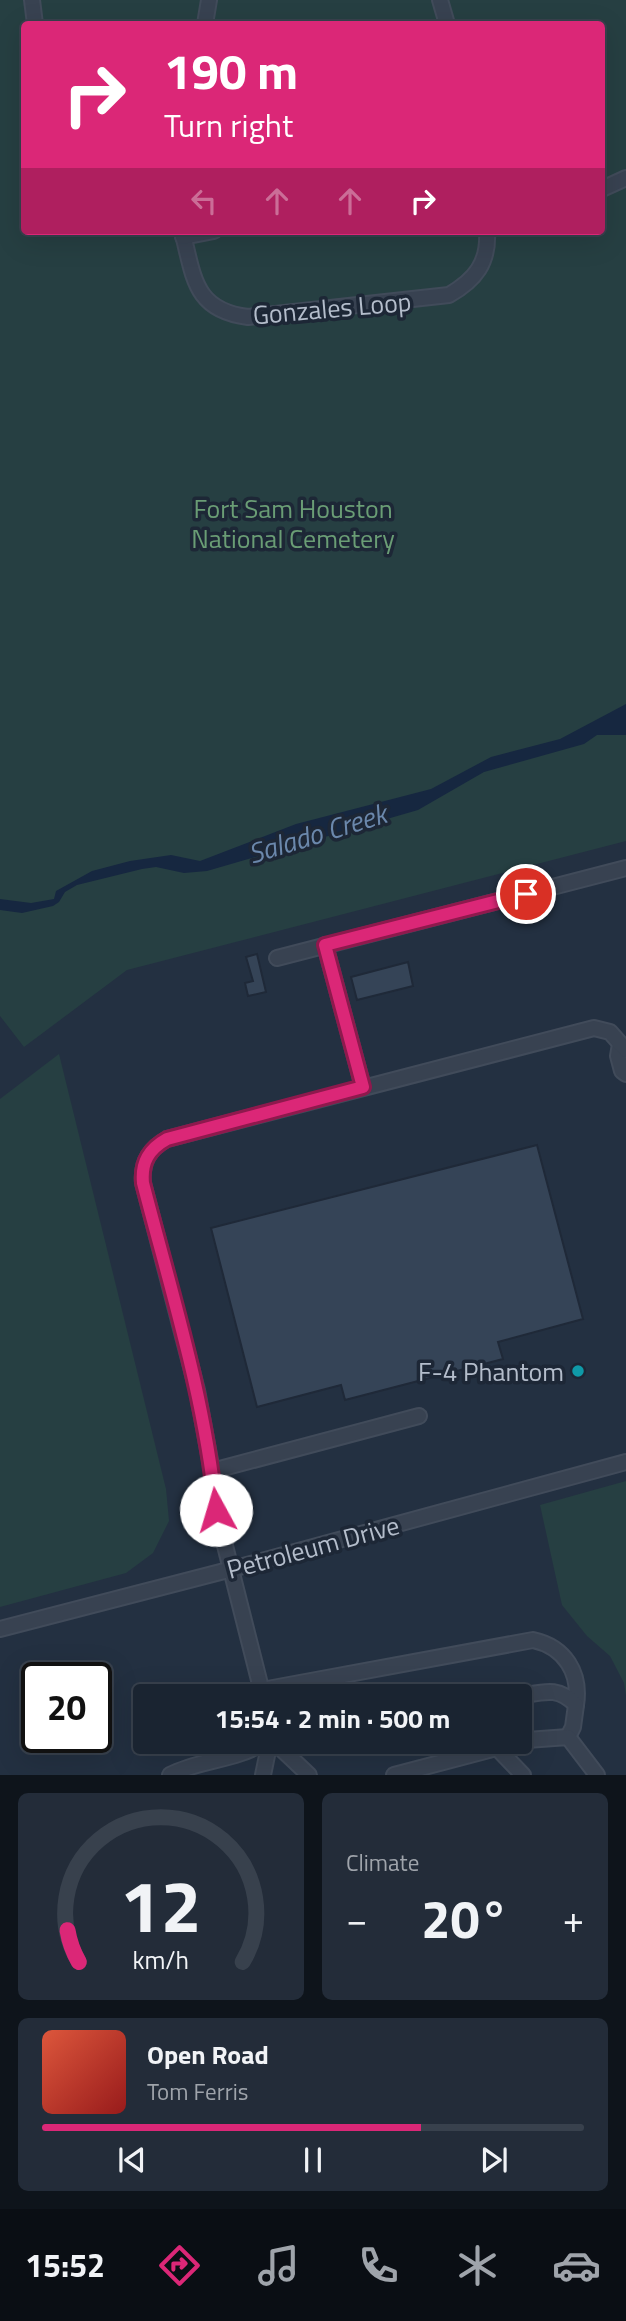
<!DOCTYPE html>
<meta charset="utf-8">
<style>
:root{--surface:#1a2431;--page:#232c39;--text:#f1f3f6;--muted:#9fa4ab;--line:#38414d;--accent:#db2777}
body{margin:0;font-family:"Titillium Web",sans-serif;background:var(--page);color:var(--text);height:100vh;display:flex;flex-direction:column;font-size:26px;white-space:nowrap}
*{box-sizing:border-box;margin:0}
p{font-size:23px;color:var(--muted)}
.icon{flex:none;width:38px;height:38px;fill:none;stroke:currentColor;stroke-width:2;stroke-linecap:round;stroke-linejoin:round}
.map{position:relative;height:1775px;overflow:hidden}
.details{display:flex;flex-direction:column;gap:18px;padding:18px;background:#0e141b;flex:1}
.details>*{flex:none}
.guide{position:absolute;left:21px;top:21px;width:584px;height:214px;border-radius:7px;box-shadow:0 7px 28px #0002,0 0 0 2px var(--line);background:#db2777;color:#fff;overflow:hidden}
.speed{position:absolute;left:21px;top:1662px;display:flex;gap:14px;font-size:35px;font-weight:700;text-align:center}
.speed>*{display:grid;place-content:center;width:91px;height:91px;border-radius:50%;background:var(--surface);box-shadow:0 7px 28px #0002,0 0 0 2px var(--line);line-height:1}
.speed .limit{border:4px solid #111;border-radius:10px;background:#fff;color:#111}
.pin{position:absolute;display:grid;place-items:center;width:60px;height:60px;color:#fff;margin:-30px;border:4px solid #fff;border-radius:50%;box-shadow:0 2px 7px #0007}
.me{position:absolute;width:77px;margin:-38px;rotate:354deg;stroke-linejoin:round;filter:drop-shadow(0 0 5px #0008)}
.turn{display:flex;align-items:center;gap:24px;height:147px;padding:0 28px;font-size:32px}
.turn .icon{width:91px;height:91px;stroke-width:2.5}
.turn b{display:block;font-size:49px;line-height:60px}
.lanes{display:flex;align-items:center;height:66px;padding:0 28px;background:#0003;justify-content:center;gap:35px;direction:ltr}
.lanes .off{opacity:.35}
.big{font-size:52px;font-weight:700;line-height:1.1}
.details .widget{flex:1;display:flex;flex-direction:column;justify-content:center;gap:10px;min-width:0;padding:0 24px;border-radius:10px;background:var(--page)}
.details .dial{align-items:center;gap:0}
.dial svg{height:182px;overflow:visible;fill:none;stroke:var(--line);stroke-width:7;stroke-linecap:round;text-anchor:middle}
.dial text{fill:var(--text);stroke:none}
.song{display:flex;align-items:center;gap:21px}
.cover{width:84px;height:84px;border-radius:10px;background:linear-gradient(135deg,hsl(10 70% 55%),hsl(0 70% 35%))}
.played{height:7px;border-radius:4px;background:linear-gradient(90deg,var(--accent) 70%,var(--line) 70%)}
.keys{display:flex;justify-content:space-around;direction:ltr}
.heat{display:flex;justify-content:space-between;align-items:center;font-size:38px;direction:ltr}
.details .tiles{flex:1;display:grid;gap:18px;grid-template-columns:1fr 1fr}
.widget:last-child{grid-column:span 2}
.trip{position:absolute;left:133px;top:1684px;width:399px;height:70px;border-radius:7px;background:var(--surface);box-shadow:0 7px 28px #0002,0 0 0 2px var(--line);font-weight:700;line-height:70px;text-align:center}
.dock{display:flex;height:112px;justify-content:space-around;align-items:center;background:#0a0e14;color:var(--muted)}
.dock .icon{width:49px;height:49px}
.dock .selected{color:var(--accent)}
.dock b{font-size:32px;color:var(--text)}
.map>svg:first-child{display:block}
</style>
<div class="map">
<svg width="626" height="1775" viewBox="0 0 626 1775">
<rect width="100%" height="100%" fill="#233041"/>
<g fill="#263f42" fill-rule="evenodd">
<path d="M 0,0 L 626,0 L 626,841 L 127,970 L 24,1047 L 0,1016 ZM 24,24 L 602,24 L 602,231 L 24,231 Z"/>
<polygon points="59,1054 166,1489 169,1521 153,1553 126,1573 0,1607 0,1099"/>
<polygon points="626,1481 626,1696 624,1683 610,1656 587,1636 562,1605 540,1505"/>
</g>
<polygon fill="#162740" points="626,704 626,735 597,735 584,744 484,772 418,810 207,871 184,873 156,867 142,869 77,885 65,892 59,902 53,906 22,913 0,910 0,899 31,903 54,899 56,891 92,871 130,861 171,855 200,861 296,824 431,789 491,757 560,739"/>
<g fill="#354457" stroke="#1f2938" stroke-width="2">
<polygon points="257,954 266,992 248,996 245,983 253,981 246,957"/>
<polygon points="408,962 413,986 357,1000 351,977"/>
<polygon points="537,1145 583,1319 498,1342 503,1359 345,1400 341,1385 257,1407 211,1228"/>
</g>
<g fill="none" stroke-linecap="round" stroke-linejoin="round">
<g stroke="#414b5a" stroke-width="18">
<g id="minor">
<polyline points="32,0 35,24"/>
<polyline points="440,0 447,24"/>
<polyline points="205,24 209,0"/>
<polyline points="602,189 626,178"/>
<path d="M 182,231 C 194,276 193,310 248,317 L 449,295 C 475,280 489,263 487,231"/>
<polyline points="183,237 214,231"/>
<polyline points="325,945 363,1087"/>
<polyline points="277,958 626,868"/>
<polyline points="620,1044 618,1056 622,1071 626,1074"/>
<polyline points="212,1471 419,1416"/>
<polyline points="0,1629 232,1569 626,1462"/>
<path d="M 262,1690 L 533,1640 C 565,1647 581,1673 576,1705"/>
<path d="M 263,1696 L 216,1510 L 212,1471 L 197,1390 L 143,1183 C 141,1162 149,1149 167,1139 L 594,1028 L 610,1032 L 626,1050"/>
<path d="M 520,1696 C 544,1692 558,1686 576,1705 L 573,1727 L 568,1737"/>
<polyline points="273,1741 309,1775"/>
<polyline points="497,1748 523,1775"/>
<path d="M 170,1775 C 200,1759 237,1761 266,1741"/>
<polyline points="263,1775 270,1741"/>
<polyline points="394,1775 527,1740 568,1737 597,1775"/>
</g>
</g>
<use href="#minor" stroke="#384251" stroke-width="14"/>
</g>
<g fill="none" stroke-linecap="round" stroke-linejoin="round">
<g stroke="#8e194d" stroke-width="18">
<path id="route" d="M 216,1510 C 205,1398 171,1291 143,1183 C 141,1162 149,1149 167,1139 L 363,1087 L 325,945 L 526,894"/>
</g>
<use href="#route" stroke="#db2777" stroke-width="12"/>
</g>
<circle fill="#0f9aa8" stroke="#1d2736" stroke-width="2.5" cx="578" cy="1371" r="7"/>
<g text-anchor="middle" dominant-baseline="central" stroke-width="7" stroke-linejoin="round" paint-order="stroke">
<g font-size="26" fill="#b4bdcb" stroke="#1d2736">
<text transform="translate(332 308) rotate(-5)">Gonzales Loop</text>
<text transform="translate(313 1547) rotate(-15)">Petroleum Drive</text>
</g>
<g font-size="26" fill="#6a9d75" stroke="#1d2736">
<text x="293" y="508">Fort Sam Houston<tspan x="293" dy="30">National Cemetery</tspan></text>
</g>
<g font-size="26" fill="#b4bdcb" stroke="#1d2736" text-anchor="end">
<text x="564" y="1371">F-4 Phantom</text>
</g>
<g font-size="28" font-style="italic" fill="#6b88ac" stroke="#1d2736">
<text transform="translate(317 833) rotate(-17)">Salado Creek</text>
</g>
</g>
</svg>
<div class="speed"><div class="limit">20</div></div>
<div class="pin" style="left:526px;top:894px;background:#d93025"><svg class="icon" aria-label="arrive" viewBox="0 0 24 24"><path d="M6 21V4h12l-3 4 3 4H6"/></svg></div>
<svg class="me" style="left:216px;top:1510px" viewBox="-20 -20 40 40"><circle r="19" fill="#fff"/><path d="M0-13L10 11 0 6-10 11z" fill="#db2777"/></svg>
<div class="trip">15:54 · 2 min · 500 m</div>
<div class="guide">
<div class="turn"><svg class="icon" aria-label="right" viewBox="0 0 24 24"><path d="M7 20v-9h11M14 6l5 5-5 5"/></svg><div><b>190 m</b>Turn right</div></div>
<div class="lanes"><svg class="icon off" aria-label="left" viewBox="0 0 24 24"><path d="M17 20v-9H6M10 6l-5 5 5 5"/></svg><svg class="icon off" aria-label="ahead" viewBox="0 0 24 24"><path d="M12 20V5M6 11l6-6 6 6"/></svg><svg class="icon off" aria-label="ahead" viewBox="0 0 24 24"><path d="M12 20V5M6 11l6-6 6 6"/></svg><svg class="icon" aria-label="right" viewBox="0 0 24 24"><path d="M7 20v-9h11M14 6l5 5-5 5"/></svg></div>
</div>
</div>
<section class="details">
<div class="tiles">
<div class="widget dial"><svg viewBox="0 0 100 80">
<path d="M14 69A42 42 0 1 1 86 69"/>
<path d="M14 69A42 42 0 0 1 9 55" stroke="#db2777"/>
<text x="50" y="56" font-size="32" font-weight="700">12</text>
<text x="50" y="72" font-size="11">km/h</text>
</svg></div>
<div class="widget"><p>Climate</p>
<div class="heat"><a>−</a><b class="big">20°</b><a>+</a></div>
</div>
<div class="widget">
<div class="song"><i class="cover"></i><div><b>Open Road</b><p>Tom Ferris</p></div></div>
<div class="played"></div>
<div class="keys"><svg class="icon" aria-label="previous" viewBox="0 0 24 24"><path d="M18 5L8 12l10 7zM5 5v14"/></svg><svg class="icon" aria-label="pause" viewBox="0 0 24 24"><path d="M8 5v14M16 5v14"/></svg><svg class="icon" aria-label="next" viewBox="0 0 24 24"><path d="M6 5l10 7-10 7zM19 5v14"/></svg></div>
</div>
</div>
</section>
<nav class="dock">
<b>15:52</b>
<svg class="icon selected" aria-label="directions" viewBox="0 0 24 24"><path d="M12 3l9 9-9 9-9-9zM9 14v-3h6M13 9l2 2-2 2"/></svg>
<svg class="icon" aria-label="music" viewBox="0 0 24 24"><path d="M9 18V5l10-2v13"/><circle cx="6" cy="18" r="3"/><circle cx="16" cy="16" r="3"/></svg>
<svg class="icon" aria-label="phone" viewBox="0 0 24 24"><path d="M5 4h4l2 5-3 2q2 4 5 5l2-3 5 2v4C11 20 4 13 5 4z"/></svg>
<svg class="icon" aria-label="climate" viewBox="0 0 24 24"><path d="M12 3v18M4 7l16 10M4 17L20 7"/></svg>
<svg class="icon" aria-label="car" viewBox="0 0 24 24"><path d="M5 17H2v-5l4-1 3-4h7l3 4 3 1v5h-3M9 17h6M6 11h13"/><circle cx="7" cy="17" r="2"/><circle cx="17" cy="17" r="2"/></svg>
</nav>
